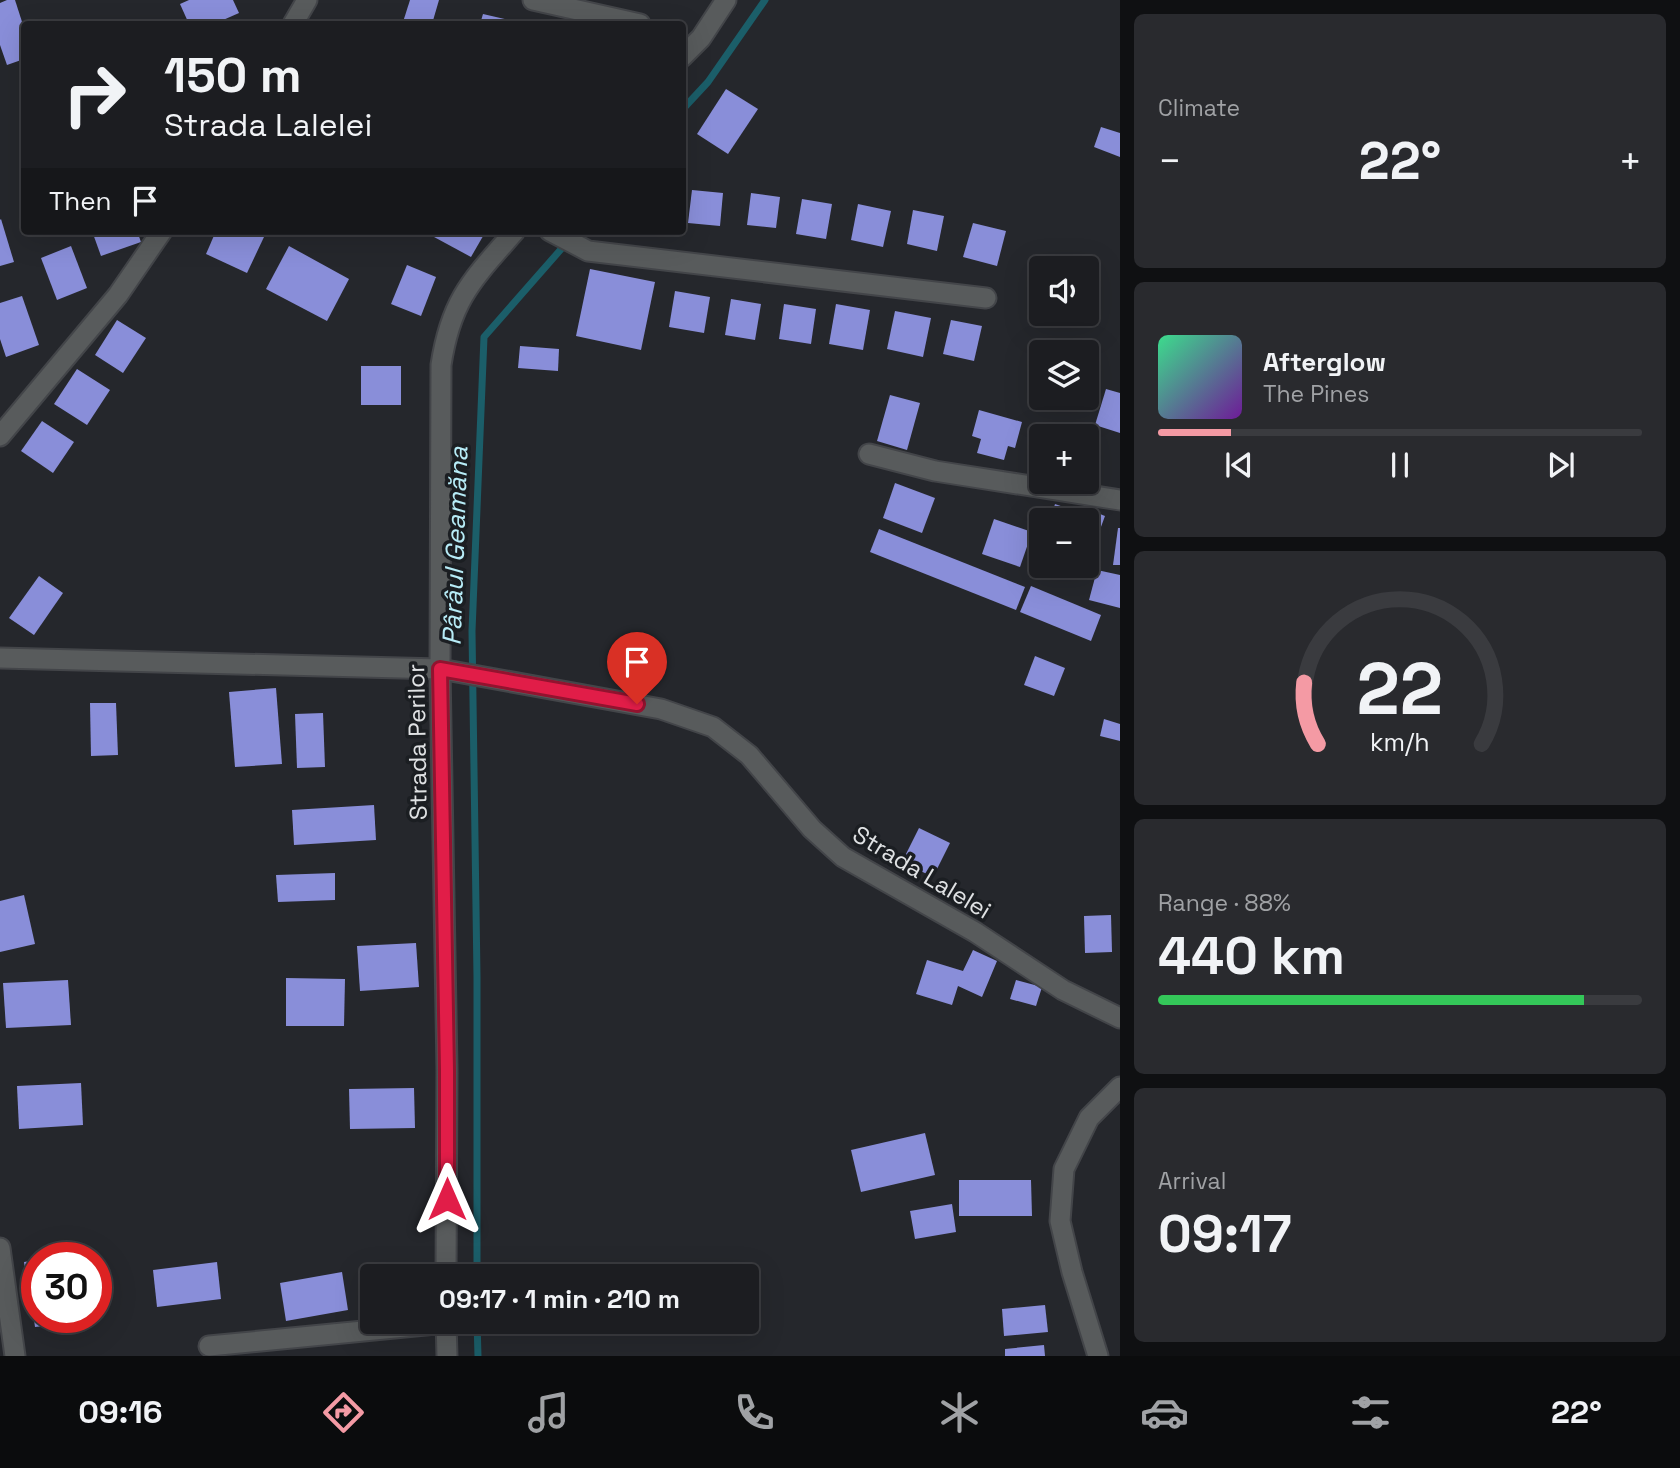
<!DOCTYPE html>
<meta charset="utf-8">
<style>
:root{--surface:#1c1d21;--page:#292a2e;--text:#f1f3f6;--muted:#a0a2a5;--line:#3a3b3f;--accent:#f49aa4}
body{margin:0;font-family:"Space Grotesk",sans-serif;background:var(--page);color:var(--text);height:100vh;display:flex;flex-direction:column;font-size:26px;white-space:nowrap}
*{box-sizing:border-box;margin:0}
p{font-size:23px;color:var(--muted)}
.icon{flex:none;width:38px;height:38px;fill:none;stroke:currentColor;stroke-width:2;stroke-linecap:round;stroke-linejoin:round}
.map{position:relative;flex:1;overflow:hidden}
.drawer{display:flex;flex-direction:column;gap:14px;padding:14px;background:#0f1012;width:560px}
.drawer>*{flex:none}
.hud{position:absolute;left:21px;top:21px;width:665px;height:214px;border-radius:7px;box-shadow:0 7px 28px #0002,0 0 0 2px var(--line);background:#1c1d21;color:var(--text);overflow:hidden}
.tools{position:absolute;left:1029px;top:256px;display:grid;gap:14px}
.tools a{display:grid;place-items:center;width:70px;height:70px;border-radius:7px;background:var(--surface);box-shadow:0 7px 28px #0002,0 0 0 2px var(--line);font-size:35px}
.speed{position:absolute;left:21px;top:1242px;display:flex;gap:14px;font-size:35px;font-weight:700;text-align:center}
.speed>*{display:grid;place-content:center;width:91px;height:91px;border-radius:50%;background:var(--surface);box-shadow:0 7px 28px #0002,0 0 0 2px var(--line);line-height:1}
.speed .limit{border:10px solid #d22;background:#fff;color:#111}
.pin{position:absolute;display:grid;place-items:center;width:60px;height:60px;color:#fff;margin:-72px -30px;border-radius:50% 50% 50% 0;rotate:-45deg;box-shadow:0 0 7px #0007}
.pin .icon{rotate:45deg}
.me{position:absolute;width:77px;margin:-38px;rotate:0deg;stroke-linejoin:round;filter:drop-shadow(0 0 5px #0008)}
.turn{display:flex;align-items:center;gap:24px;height:147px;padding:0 28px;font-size:32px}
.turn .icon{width:91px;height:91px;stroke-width:2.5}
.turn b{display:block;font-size:49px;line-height:60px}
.then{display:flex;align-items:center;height:66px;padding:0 28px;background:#0003;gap:14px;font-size:26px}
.big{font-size:52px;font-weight:600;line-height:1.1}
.drawer .widget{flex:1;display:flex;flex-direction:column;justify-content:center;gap:10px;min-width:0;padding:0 24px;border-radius:10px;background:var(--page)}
.drawer .dial{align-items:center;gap:0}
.dial svg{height:182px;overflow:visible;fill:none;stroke:var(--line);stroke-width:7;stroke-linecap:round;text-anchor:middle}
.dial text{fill:var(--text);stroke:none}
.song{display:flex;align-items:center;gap:21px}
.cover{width:84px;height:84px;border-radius:10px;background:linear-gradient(135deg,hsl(150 70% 55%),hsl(280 70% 35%))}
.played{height:7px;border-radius:4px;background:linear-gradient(90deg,var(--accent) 15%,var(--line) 15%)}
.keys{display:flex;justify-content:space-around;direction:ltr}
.heat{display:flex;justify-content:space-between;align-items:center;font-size:38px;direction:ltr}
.charge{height:10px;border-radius:5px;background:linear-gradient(90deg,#34c759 88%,var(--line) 0)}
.trip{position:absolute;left:360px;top:1264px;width:399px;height:70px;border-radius:7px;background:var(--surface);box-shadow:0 7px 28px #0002,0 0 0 2px var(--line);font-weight:600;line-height:70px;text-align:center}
.menu{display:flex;height:112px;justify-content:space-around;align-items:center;background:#0b0c0d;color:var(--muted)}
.menu .icon{width:49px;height:49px}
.menu .active{color:var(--accent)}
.menu b{font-size:32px;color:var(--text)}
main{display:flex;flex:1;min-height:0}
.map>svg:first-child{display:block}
</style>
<main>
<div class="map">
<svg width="1120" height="1356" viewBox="0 0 1120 1356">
<rect width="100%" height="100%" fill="#25272c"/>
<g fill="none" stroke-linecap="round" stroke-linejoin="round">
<g stroke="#1b5e69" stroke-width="7">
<polyline points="682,110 708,82 765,0"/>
<polyline points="477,1276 477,977 472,631 484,337 577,231"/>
<polyline points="477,1321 478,1356"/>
</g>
</g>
<g fill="#898ed9">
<polygon points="7,0 15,0 24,28 24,59 7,65 0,45 0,3"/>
<polygon points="189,0 233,0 239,13 214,24 189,24 180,4"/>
<polygon points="410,0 439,0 432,24 403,22"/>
<polygon points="483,14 509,20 508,24 480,24"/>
<polygon points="726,89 758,109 728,154 697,134"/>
<polygon points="1101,127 1120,133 1120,157 1094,147"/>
<polygon points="692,190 723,193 720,226 688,223"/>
<polygon points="751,193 780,197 776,228 747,225"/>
<polygon points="802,199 832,204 826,239 796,234"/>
<polygon points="858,204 891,211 883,247 851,240"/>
<polygon points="913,210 944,216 937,251 907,244"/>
<polygon points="1,219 14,262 0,266 0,220"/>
<polygon points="973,223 1006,231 997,266 963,257"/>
<polygon points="92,231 137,231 141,242 101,256"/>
<polygon points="216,231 252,231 264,237 247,273 206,254"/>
<polygon points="423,231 486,231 471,257"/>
<polygon points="71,246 87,288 57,300 41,258"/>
<polygon points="289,246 349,279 327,321 266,289"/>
<polygon points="407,265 436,277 421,316 391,304"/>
<polygon points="590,269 655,282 641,350 576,336"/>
<polygon points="675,291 710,297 704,333 669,327"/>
<polygon points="22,296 39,345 6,357 0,339 0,303"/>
<polygon points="731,299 761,304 755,340 725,335"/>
<polygon points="784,304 816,309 811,344 779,339"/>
<polygon points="836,304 870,310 863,350 829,344"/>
<polygon points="895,311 931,318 923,357 887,349"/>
<polygon points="117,320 146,338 123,373 95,355"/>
<polygon points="951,320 982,326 974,361 943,354"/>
<polygon points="520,346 559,349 558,371 518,368"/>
<rect x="361" y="366" width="40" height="39"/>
<polygon points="77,369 110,390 87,425 54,404"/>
<polygon points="1106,389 1120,393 1120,433 1095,425"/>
<polygon points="890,395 920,403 907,450 877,441"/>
<polygon points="979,410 1022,422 1015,448 1008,446 1004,460 977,453 981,439 972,436"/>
<polygon points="42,421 74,442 53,473 21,451"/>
<polygon points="895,483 935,498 922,533 883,518"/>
<polygon points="1055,504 1075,511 1072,520 1050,520"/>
<polygon points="1080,506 1105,516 1087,565 1087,520 1075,520"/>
<polygon points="994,519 1032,532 1020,567 982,554"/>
<polygon points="1118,528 1120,528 1120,565 1113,565"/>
<polygon points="879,529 1025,587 1016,610 870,552"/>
<polygon points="1097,570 1120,575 1120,608 1089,600"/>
<polygon points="39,576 63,593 34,635 9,618"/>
<polygon points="1031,586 1101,615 1091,641 1020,612"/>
<polygon points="1035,656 1065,668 1054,696 1024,685"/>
<polygon points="276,688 282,764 235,767 229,692"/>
<polygon points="90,703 116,703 118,755 91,756"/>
<polygon points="323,713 325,767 297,768 295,714"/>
<polygon points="1104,719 1120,724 1120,741 1100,736"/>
<polygon points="374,805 376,840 294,845 292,810"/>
<polygon points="919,828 950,843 933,877 902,862"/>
<polygon points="335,873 335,900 278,902 276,875"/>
<polygon points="24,895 35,944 0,952 0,901"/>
<polygon points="1111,915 1112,952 1085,953 1084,916"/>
<polygon points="416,943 419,987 360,991 357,946"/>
<polygon points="973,950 997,961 982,997 958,986 952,1005 916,994 927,960 963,971"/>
<polygon points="286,978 345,979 344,1026 286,1026"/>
<polygon points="68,980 71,1025 6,1028 3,983"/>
<polygon points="1016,980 1042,987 1036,1006 1010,999"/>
<polygon points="81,1083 83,1125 19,1129 17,1086"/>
<polygon points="414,1088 415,1128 350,1129 349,1089"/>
<polygon points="925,1133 935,1175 861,1192 851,1150"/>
<polygon points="959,1180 1031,1180 1032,1216 959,1216"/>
<polygon points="952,1204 956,1232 915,1239 910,1211"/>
<polygon points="37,1260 37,1288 28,1289 24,1262"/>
<polygon points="217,1262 221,1299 157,1307 153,1270"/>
<polygon points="424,1265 425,1276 373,1276 373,1311 361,1312 359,1268"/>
<polygon points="342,1272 348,1310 286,1321 280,1283"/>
<polygon points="37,1297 37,1318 71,1318 71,1323 35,1327 31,1298"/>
<polygon points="1045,1305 1048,1332 1004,1336 1002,1309"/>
<polygon points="1044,1345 1045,1356 1005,1356 1005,1349"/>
</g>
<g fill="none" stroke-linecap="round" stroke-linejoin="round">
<g stroke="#434549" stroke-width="23">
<g id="minor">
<polyline points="533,0 640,24"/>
<polyline points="293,24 307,0"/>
<polyline points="682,57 701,38 726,0"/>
<polyline points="550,231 588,251 986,298"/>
<polyline points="0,436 118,295 162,231"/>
<polyline points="869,454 935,471 1120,500"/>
<polyline points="0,658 440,669 661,709 713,727 749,755 812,829 843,857 975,932 1063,990 1120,1018"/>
<polyline points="0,1248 15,1356"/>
<path d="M 446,1276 L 447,1070 L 440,669 L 441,365 C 451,299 473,279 515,231"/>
<polyline points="446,1321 447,1356"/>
<polyline points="209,1346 446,1323"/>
<polyline points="1098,1356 1072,1272 1060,1221 1064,1169 1089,1118 1120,1087"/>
</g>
</g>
<use href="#minor" stroke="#585b5c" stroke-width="19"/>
</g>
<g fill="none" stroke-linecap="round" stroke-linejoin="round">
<g stroke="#92132f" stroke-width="18">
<polyline id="route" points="447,1199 447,1070 440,669 637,704"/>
</g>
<use href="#route" stroke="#e11d48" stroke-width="12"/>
</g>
<g text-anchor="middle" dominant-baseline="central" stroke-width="7" stroke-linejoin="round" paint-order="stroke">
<g font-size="24" fill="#e0e2e4" stroke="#1b1e22">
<text transform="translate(417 742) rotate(-91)">Strada Perilor</text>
<text transform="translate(922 872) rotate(31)">Strada Lalelei</text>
</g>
<g font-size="26" font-style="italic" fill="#b7ecf7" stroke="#1b1e22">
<text transform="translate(455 546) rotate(-88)">Pârâul Geamăna</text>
</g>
</g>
</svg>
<div class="tools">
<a><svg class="icon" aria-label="sound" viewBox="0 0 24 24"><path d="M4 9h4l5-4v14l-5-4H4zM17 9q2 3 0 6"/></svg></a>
<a><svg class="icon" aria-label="layers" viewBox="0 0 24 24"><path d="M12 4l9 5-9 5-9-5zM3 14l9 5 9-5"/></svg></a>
<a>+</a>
<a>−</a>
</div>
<div class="speed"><div class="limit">30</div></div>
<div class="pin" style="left:637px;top:704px;background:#d93025"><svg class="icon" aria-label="arrive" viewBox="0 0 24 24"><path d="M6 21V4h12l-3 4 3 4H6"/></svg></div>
<svg class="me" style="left:447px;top:1199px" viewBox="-20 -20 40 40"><path d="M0-17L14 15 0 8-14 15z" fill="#e11d48" stroke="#fff" stroke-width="4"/></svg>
<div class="trip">09:17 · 1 min · 210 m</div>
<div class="hud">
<div class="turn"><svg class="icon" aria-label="right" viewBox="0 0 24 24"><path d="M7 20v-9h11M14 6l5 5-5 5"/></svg><div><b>150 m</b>Strada Lalelei</div></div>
<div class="then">Then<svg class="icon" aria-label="arrive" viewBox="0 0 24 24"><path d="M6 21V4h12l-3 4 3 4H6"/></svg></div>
</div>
</div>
<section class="drawer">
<div class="widget"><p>Climate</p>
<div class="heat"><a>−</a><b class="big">22°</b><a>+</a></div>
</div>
<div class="widget">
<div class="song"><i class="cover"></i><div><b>Afterglow</b><p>The Pines</p></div></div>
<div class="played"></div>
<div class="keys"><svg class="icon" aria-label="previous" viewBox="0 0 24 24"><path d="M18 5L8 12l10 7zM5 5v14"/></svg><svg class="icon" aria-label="pause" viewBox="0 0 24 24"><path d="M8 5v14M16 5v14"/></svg><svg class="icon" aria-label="next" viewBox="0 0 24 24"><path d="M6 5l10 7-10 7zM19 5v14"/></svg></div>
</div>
<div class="widget dial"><svg viewBox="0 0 100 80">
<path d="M14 69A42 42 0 1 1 86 69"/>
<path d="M14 69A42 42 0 0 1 8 42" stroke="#f49aa4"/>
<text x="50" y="56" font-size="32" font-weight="700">22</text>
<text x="50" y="72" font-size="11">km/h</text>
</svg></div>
<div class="widget"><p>Range · 88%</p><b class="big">440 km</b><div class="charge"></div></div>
<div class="widget"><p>Arrival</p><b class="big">09:17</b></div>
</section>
</main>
<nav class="menu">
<b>09:16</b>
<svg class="icon active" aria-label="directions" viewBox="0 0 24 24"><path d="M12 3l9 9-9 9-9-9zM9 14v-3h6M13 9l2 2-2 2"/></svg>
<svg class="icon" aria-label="music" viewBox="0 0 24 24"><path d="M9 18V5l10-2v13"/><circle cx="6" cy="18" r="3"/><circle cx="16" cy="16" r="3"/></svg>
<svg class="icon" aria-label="phone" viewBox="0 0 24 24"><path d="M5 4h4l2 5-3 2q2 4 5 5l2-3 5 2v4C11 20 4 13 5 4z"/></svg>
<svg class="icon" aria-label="climate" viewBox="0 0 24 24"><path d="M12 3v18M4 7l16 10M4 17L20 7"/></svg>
<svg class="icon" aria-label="car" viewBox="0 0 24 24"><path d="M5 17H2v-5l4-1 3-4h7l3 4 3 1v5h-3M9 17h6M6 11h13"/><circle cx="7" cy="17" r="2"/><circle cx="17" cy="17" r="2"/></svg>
<svg class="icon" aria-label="filters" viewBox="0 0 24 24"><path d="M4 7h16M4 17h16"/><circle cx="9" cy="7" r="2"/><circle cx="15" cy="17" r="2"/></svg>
<b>22°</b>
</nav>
